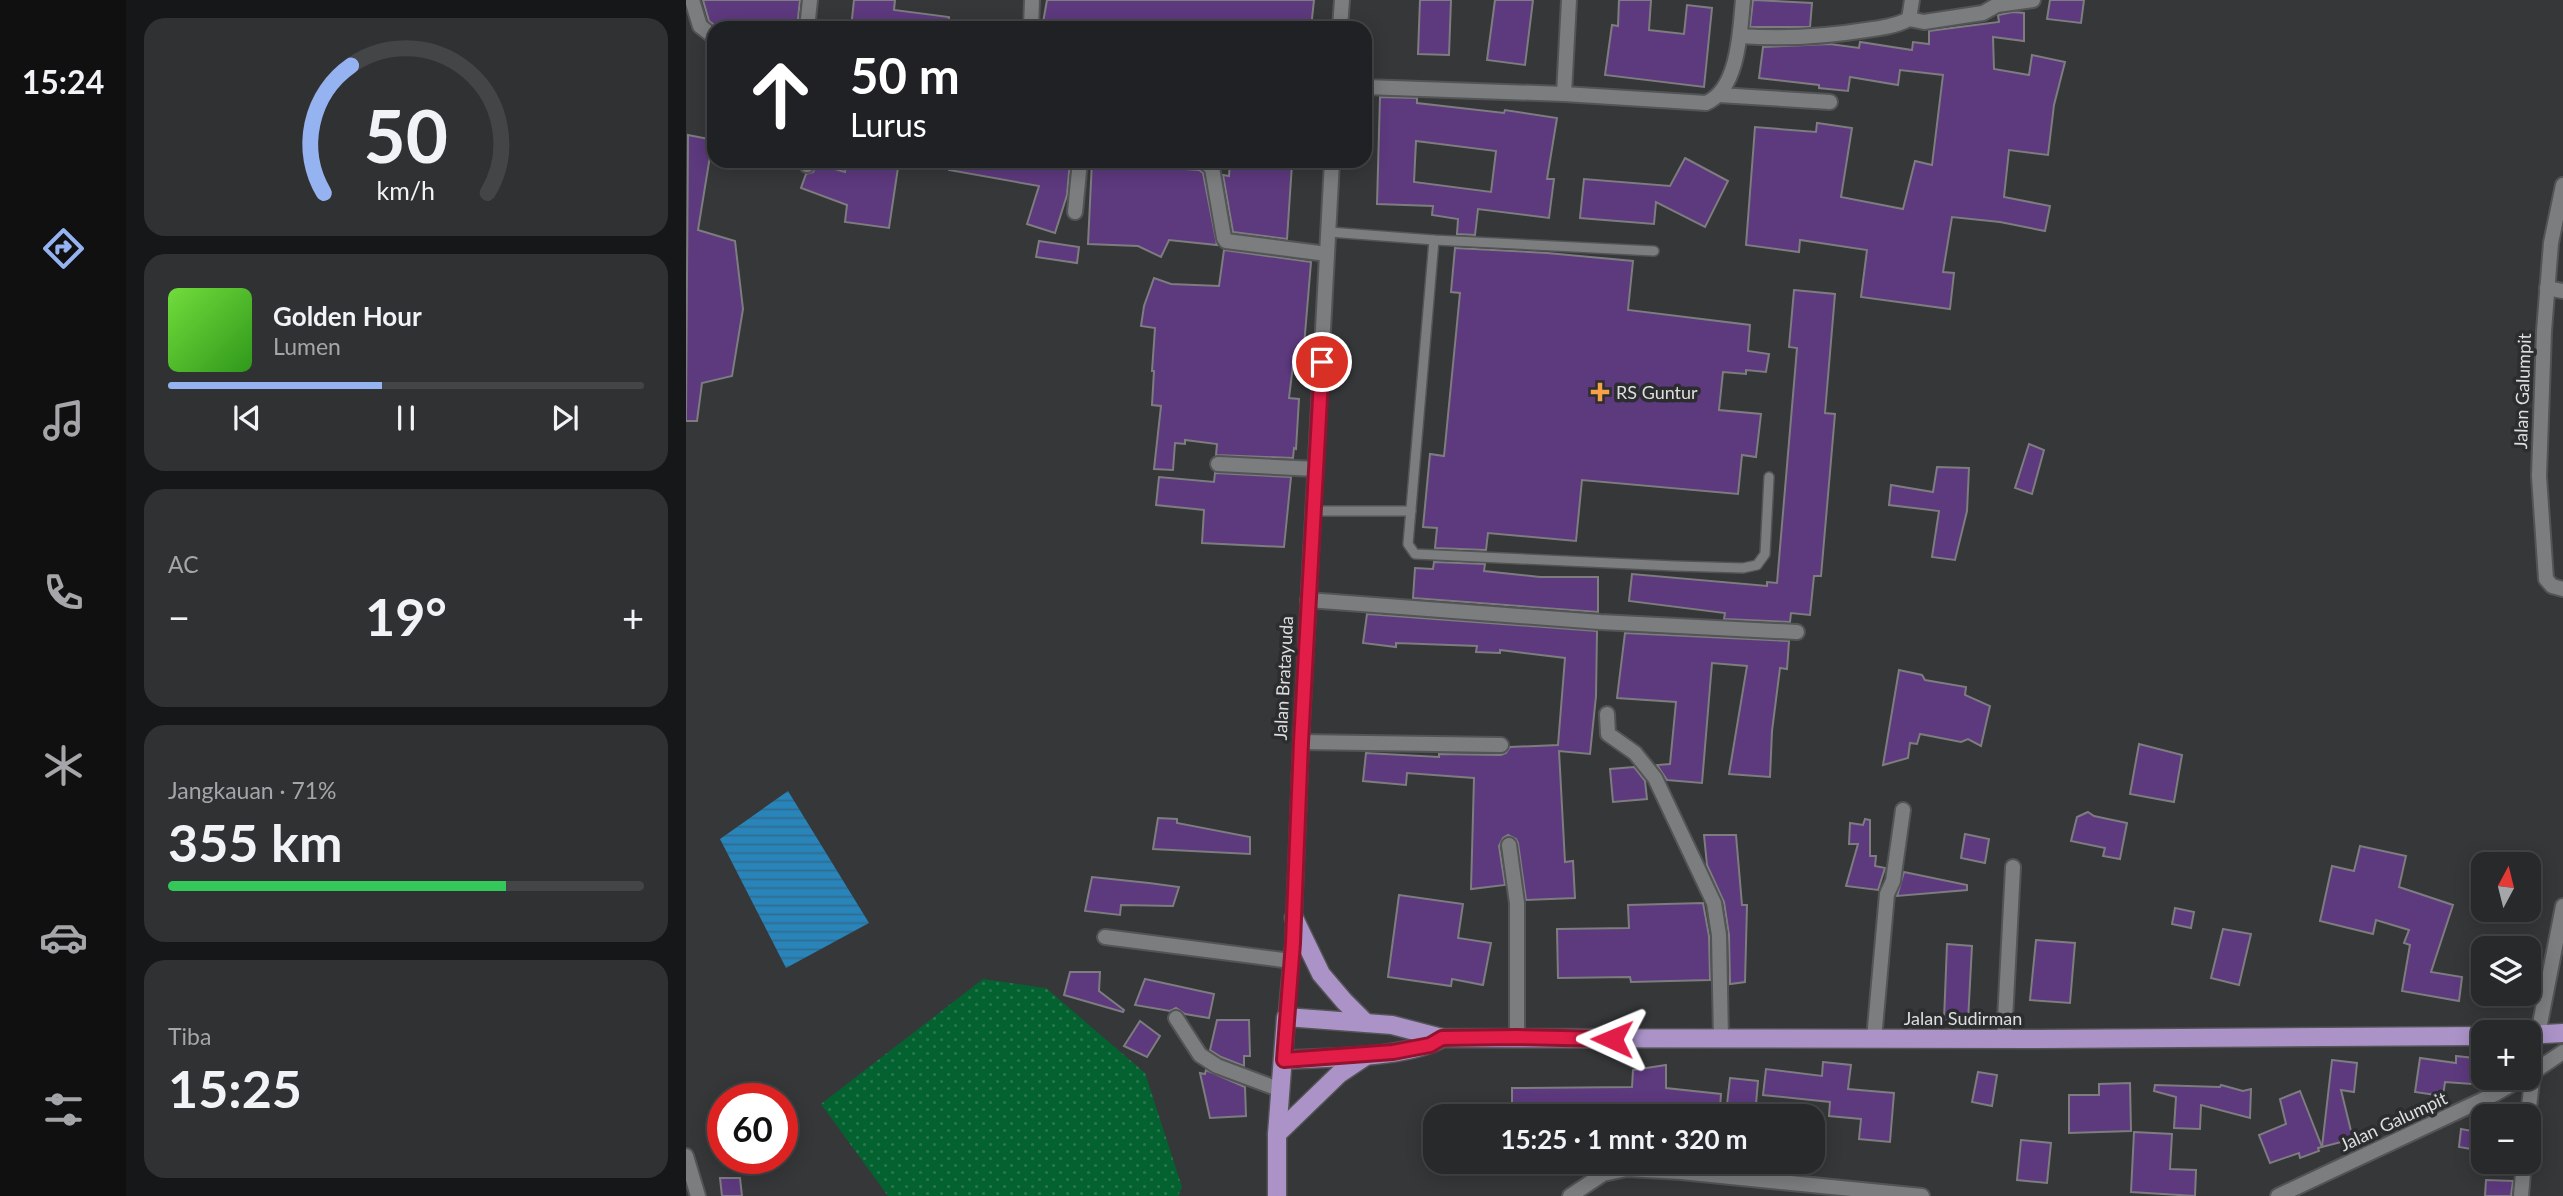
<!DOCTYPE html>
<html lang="id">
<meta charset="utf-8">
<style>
:root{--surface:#28292b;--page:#303133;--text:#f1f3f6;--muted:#a5a6a9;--line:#444547;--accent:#95b2f1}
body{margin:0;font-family:Lato,sans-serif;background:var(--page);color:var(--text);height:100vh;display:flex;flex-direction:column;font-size:26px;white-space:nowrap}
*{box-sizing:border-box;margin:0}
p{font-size:23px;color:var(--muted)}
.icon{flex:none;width:38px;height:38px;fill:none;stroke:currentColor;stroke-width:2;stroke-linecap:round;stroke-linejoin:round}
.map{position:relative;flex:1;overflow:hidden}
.panel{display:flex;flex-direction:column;gap:18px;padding:18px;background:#161718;width:560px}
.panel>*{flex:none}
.hud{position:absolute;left:21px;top:21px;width:665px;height:147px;border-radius:21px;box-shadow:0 4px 18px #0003,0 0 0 2px var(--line);background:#202124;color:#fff;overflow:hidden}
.needle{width:46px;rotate:7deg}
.fabs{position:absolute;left:1785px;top:852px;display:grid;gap:14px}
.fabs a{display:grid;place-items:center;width:70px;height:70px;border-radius:14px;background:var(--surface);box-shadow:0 4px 18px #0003,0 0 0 2px var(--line);font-size:35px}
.speed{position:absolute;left:21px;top:1083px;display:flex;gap:14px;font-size:35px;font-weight:700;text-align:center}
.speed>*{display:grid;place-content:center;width:91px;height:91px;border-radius:50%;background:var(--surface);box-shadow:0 4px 18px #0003,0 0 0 2px var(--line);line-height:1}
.speed .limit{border:10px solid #d22;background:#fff;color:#111}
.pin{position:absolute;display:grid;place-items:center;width:60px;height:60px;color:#fff;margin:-30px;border:4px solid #fff;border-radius:50%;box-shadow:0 2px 7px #0007}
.me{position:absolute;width:77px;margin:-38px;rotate:271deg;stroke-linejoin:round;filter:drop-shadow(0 0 5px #0008)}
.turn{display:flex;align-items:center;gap:24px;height:147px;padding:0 28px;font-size:32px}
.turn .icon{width:91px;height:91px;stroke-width:2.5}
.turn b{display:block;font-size:49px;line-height:60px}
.big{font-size:52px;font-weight:700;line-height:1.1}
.panel .tile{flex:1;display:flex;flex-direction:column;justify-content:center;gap:10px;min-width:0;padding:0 24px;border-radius:21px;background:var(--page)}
.panel .dial{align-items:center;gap:0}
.dial svg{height:182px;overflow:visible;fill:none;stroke:var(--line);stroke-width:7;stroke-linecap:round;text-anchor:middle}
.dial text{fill:var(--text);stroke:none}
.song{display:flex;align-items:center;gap:21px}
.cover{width:84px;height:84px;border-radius:10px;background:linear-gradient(135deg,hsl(100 70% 55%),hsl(110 70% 35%))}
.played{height:7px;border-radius:4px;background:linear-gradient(90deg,var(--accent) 45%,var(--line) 45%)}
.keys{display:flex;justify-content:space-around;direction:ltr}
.heat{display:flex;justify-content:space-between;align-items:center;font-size:38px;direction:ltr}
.charge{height:10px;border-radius:5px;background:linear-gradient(90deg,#34c759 71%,var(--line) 0)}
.trip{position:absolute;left:737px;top:1104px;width:402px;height:70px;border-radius:21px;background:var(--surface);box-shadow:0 4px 18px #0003,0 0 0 2px var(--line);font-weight:700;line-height:70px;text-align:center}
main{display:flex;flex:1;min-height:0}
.menu{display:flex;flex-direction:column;width:126px;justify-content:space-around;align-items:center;background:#101011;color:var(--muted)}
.menu .icon{width:49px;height:49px}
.menu .active{color:var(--accent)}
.menu b{font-size:32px;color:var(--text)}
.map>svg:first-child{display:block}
</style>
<main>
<nav class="menu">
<b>15:24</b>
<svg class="icon active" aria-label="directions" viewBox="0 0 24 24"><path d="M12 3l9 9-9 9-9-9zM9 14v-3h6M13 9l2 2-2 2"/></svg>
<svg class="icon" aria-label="music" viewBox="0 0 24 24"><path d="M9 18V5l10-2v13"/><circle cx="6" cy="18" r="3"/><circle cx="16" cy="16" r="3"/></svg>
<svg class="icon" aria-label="phone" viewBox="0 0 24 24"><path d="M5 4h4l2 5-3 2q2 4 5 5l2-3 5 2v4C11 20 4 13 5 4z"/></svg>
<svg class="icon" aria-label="climate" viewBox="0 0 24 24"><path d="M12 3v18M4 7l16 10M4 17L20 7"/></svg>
<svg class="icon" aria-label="car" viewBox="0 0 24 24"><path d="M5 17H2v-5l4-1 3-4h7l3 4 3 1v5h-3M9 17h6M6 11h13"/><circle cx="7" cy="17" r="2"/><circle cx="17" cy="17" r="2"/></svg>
<svg class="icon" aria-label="filters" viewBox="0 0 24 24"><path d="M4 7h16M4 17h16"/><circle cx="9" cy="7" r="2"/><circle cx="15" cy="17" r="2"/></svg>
</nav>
<section class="panel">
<div class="tile dial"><svg viewBox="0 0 100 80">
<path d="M14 69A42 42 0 1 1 86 69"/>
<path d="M14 69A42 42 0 0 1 26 13" stroke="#95b2f1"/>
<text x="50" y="56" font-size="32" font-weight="700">50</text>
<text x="50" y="72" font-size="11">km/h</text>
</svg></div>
<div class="tile">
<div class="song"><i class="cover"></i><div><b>Golden Hour</b><p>Lumen</p></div></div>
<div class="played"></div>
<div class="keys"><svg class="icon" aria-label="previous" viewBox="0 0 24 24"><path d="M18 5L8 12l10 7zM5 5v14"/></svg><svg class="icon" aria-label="pause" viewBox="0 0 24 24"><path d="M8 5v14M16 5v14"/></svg><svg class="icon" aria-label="next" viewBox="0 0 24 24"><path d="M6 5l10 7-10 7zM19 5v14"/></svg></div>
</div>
<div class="tile"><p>AC</p>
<div class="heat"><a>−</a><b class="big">19°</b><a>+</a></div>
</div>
<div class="tile"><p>Jangkauan · 71%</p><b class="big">355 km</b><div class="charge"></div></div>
<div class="tile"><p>Tiba</p><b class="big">15:25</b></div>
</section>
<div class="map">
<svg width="1877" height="1196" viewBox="0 0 1877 1196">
<defs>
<pattern id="grass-dots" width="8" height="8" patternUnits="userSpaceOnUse" patternTransform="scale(1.75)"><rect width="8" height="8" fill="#046130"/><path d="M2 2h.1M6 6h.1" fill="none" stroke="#28774e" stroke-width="1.8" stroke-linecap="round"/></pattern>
<pattern id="water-rules" width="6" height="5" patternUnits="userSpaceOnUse" patternTransform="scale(1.75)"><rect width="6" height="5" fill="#2884b9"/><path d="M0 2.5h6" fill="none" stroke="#316d90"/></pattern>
</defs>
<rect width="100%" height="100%" fill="#363739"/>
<polygon fill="url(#grass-dots)" points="297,979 360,988 459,1073 496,1187 492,1196 202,1196 135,1104"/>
<polygon fill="url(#water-rules)" points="102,791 183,923 100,968 34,839"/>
<g fill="#5d397e" stroke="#7d7c7f" stroke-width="2" fill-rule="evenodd">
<polygon points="17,0 114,0 111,28 32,28 23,21"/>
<polygon points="168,0 209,0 208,10 263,17 262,28 165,28"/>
<polygon points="361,0 628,0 625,28 489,28 436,22 435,28 356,28"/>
<polygon points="734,0 765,0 763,55 732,54"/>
<polygon points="809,0 847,0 839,65 801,60"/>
<polygon points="933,0 965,0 963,30 998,34 1001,5 1026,8 1018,87 919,75 926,25 932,26"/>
<polygon points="1067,0 1126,3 1124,27 1064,27"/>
<polygon points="1364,0 1398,0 1395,23 1361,19"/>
<polygon points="1327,12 1338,13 1338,41 1307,37 1308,69 1343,75 1346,55 1379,62 1368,105 1362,155 1323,150 1318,197 1364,206 1359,231 1314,222 1266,217 1257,272 1268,273 1264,309 1175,297 1181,250 1114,240 1113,252 1060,245 1069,127 1130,132 1131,123 1166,128 1155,197 1217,209 1229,161 1246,165 1257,75 1214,70 1212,85 1164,77 1162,91 1133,88 1133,85 1073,78 1077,47 1144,44 1173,48 1174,42 1226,50 1227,42 1243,44 1243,31 1313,22 1312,15"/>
<path d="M 694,97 L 731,98 L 731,103 L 818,113 L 819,110 L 871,118 L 861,179 L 868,179 L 863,218 L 792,209 L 789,235 L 771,234 L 772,219 L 746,215 L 747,206 L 691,204 ZM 730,141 L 810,151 L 805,192 L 728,182 Z"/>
<polygon points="2,135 28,140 28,156 24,156 12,230 49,241 57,309 46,376 16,383 11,421 0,421"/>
<polygon points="999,158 1042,181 1019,227 970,202 968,224 894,218 898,179 984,186"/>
<polygon points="160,161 213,161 203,228 159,222 161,205 115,188 120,174 127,172 131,164 159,172"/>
<polygon points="263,161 384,161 381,195 369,233 341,224 353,186 263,170"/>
<polygon points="406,161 458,161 458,166 513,170 517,173 531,245 483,240 475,257 452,246 402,244"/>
<polygon points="544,161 606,164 601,239 547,232 537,175 543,176"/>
<polygon points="353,241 393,247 391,263 350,257"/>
<polygon points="769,248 861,253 947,261 942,310 1064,325 1062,351 1083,354 1080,372 1060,370 1060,374 1037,372 1033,410 1075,414 1070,457 1056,455 1052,494 896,480 890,541 802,533 800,550 749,548 751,528 737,527 744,454 758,456 774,293 765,292"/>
<polygon points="538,250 625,262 617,358 608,357 603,398 613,399 610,449 608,448 607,458 530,455 531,444 499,440 499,444 489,443 487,470 468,469 475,406 466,405 468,371 466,371 469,328 455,326 458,306 468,278 485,284 533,286"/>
<polygon points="1108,290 1149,294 1139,413 1149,414 1135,576 1128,576 1124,615 1105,613 1104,622 1038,619 1039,613 943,601 946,574 1081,586 1081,582 1091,583 1111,348 1103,347"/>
<polygon points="1343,444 1358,450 1346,494 1329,488"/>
<polygon points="1251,467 1283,468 1281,511 1269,560 1246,557 1253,511 1203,505 1205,485 1247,492"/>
<polygon points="529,473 605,477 598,547 516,543 518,510 470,505 473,477 528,482"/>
<polygon points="748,562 799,564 798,571 854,577 912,577 912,612 727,598 729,568 747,569"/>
<polygon points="681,614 911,631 910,696 904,754 873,751 879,862 887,861 889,898 840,900 832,843 830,839 822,835 817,838 813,846 819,885 785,889 788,778 721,773 720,785 677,781 680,753 753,757 753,754 815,755 820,753 824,747 872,745 879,658 814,650 814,653 790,652 791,646 710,643 710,647 677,643"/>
<polygon points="939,633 1103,641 1101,669 1094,668 1086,731 1084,777 1043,774 1061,666 1026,663 1016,783 981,780 971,765 984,764 990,702 931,698"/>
<polygon points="1213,670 1236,675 1239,680 1280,687 1279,695 1304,706 1295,746 1282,739 1275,742 1234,734 1231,744 1224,743 1222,758 1197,765"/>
<polygon points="1453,744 1496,755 1488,802 1444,794"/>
<polygon points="948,767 959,781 961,799 927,802 924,769"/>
<polygon points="1402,812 1408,816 1441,823 1434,859 1417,856 1419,848 1385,841 1391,817"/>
<polygon points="472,818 491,819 491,823 564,837 564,854 467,849"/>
<polygon points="1179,819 1184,820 1184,856 1190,856 1189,866 1199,868 1192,890 1160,886 1172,844 1163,844 1164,823 1177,825"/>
<polygon points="1279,834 1303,839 1299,863 1275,858"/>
<polygon points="1018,835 1050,835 1056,905 1061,905 1059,982 1044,984 1043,935 1038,902 1021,865"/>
<polygon points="1674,846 1720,856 1713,887 1767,905 1745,972 1776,977 1773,1001 1716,991 1724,945 1718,943 1723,930 1690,920 1687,934 1634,921 1646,866 1668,871"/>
<polygon points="1218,872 1281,885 1281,890 1211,896"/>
<polygon points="406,877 463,883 493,887 487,906 435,905 434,915 399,911"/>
<polygon points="713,895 777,904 772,938 805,943 797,985 766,979 765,986 702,977"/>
<polygon points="1017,903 1023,936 1024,980 945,982 944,977 872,978 871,929 943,928 942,905"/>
<polygon points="1489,908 1508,912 1505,928 1486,924"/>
<polygon points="1537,929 1565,934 1553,985 1525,978"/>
<polygon points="1350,940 1389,943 1384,1003 1344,1000"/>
<polygon points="1261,944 1286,946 1282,1021 1258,1020"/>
<polygon points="384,972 414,972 413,991 438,1010 437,1012 378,995"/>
<polygon points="459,979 528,994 523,1018 499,1014 490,1008 484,1011 449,1005"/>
<polygon points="531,1020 563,1020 564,1056 558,1056 558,1066 535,1057 524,1050"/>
<polygon points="454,1021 474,1036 461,1057 438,1046"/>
<polygon points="1770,1056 1788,1058 1786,1084 1759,1082 1757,1096 1729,1092 1734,1058 1770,1063"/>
<polygon points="1646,1060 1671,1063 1668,1092 1655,1090 1667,1139 1636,1147"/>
<polygon points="1137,1062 1165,1065 1162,1089 1208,1093 1204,1142 1173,1139 1175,1119 1143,1116 1144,1102 1077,1095 1080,1069 1136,1076"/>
<polygon points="980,1065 980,1088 1035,1094 1034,1107 980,1105 980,1111 923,1107 923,1116 826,1116 826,1088 946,1087 947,1070"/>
<polygon points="520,1070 559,1087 560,1116 524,1118 514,1073 519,1074"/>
<polygon points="1292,1072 1311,1075 1306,1106 1286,1102"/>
<polygon points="1044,1078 1072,1081 1069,1116 1040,1113"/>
<polygon points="1444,1083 1445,1131 1383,1133 1383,1095 1413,1095 1413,1084"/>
<polygon points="1469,1085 1534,1087 1535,1085 1557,1091 1565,1089 1564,1118 1515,1105 1514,1129 1488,1128 1490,1097 1468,1091"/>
<polygon points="1614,1091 1636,1147 1632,1148 1633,1151 1614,1158 1613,1153 1584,1163 1573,1135 1600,1124 1594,1099"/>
<polygon points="1775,1129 1797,1133 1797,1151 1773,1147"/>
<polygon points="1448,1132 1486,1134 1484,1169 1510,1170 1509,1196 1445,1192"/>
<polygon points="1335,1140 1365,1143 1361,1183 1331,1180"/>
<polygon points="34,1178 54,1178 56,1196 36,1196"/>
<polygon points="1800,1180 1827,1181 1825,1196 1799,1196"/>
</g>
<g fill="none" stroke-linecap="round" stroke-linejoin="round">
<g stroke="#535455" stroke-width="12">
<g id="service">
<polyline points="643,232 748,240 968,251"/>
<polyline points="748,240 722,544 729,554 989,566 1057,568 1071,565 1079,554 1083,477"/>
<polyline points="627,511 725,511"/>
</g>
</g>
<g stroke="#535455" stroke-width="18">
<g id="minor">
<polyline points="6,0 14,26 28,37"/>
<polyline points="1223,19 1238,22 1297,13 1311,5 1347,0"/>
<polyline points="121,28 124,0"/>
<polyline points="345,28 346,0"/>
<path d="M 1054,36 C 1097,39 1137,37 1180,30 C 1195,28 1210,26 1223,19 L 1226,0"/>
<path d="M 679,87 L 878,94 L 1020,103 C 1053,89 1054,30 1057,0"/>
<polyline points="878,94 883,0"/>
<polyline points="1033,95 1144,102"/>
<polyline points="517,161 526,168 538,238 540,241 641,254"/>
<polyline points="121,165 122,161"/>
<polyline points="1877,185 1865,243 1858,331 1853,476 1860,579 1866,586 1877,589"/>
<polyline points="389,212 394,161"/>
<polyline points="1861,288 1877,291"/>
<polyline points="532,464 630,469"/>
<polyline points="622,600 914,622 1111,632"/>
<polyline points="921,714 922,734 949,753 969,778 1028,903 1033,935 1035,1039"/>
<polyline points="615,742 815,745"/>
<polyline points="823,845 831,903 831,1037"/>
<polyline points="419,937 605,961"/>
<polyline points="490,1018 514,1055 531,1066 595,1090"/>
<polyline points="1852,1034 1877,906"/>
<polyline points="1188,1039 1201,894 1207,881 1217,810"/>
<polyline points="1318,1039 1327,867"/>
<polyline points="1843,1075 1877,1052"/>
<polyline points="1842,1116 1847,1072"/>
<polyline points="0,1156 12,1196"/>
<polyline points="884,1196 917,1174 941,1169 995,1172 1236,1196"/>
<polyline points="1592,1196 1809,1094 1837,1078"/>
<polyline points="1835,1196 1838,1162"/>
</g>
</g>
<g stroke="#535455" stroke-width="18">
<g id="tertiary">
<polyline points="654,28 656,0"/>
<polyline points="600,1017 607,943 615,742 646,161"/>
</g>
</g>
<g stroke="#535455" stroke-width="21">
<g id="primary">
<polyline points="608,918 635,974 658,1001 680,1023"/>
<polyline points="1843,1035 1877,1033"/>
<path d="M 598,1060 C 640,1057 721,1059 756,1038"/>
<polyline points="591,1134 653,1074 680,1056"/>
<polyline points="591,1196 591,1134 600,1017 706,1025 756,1038 1353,1039 1797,1036"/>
</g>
</g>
<use href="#service" stroke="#7c7d7f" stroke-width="9"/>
<use href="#minor" stroke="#7c7d7f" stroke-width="14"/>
<use href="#tertiary" stroke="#7c7d7f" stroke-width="14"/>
<use href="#primary" stroke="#ab93c8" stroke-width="18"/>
</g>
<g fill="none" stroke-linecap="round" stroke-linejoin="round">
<g stroke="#92132f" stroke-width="18">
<polyline id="route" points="636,362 615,742 607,943 598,1060 707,1052 744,1045 756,1038 831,1037 926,1039"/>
</g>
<use href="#route" stroke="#e11d48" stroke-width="12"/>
</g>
<path fill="#f6a248" stroke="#2c2d2f" stroke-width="2.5" d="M910.5 381.5h7v7h7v7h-7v7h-7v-7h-7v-7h7z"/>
<g text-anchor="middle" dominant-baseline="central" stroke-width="7" stroke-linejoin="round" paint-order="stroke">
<g font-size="18" fill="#dddedf" stroke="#2c2d2f">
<text transform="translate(1836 391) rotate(-88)">Jalan Galumpit</text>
<text transform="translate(597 678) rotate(-87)">Jalan Bratayuda</text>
<text x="1277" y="1018">Jalan Sudirman</text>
<text transform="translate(1707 1121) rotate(-25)">Jalan Galumpit</text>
</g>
<g font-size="18" fill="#dddedf" stroke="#2c2d2f" text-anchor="start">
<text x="930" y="392">RS Guntur</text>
</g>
</g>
</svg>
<div class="fabs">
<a><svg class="needle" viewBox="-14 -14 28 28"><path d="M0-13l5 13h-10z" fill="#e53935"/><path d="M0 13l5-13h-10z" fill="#a5a6a9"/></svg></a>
<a><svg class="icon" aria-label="layers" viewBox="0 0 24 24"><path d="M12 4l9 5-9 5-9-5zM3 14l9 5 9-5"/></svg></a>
<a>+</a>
<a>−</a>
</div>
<div class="speed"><div class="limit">60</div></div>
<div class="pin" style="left:636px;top:362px;background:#d93025"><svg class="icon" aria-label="arrive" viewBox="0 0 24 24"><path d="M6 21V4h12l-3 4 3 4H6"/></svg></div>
<svg class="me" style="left:926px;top:1039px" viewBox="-20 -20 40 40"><path d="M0-17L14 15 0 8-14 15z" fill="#e11d48" stroke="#fff" stroke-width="4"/></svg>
<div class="trip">15:25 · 1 mnt · 320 m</div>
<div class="hud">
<div class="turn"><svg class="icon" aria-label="ahead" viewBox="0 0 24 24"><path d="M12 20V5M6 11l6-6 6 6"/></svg><div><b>50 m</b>Lurus</div></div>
</div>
</div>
</main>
